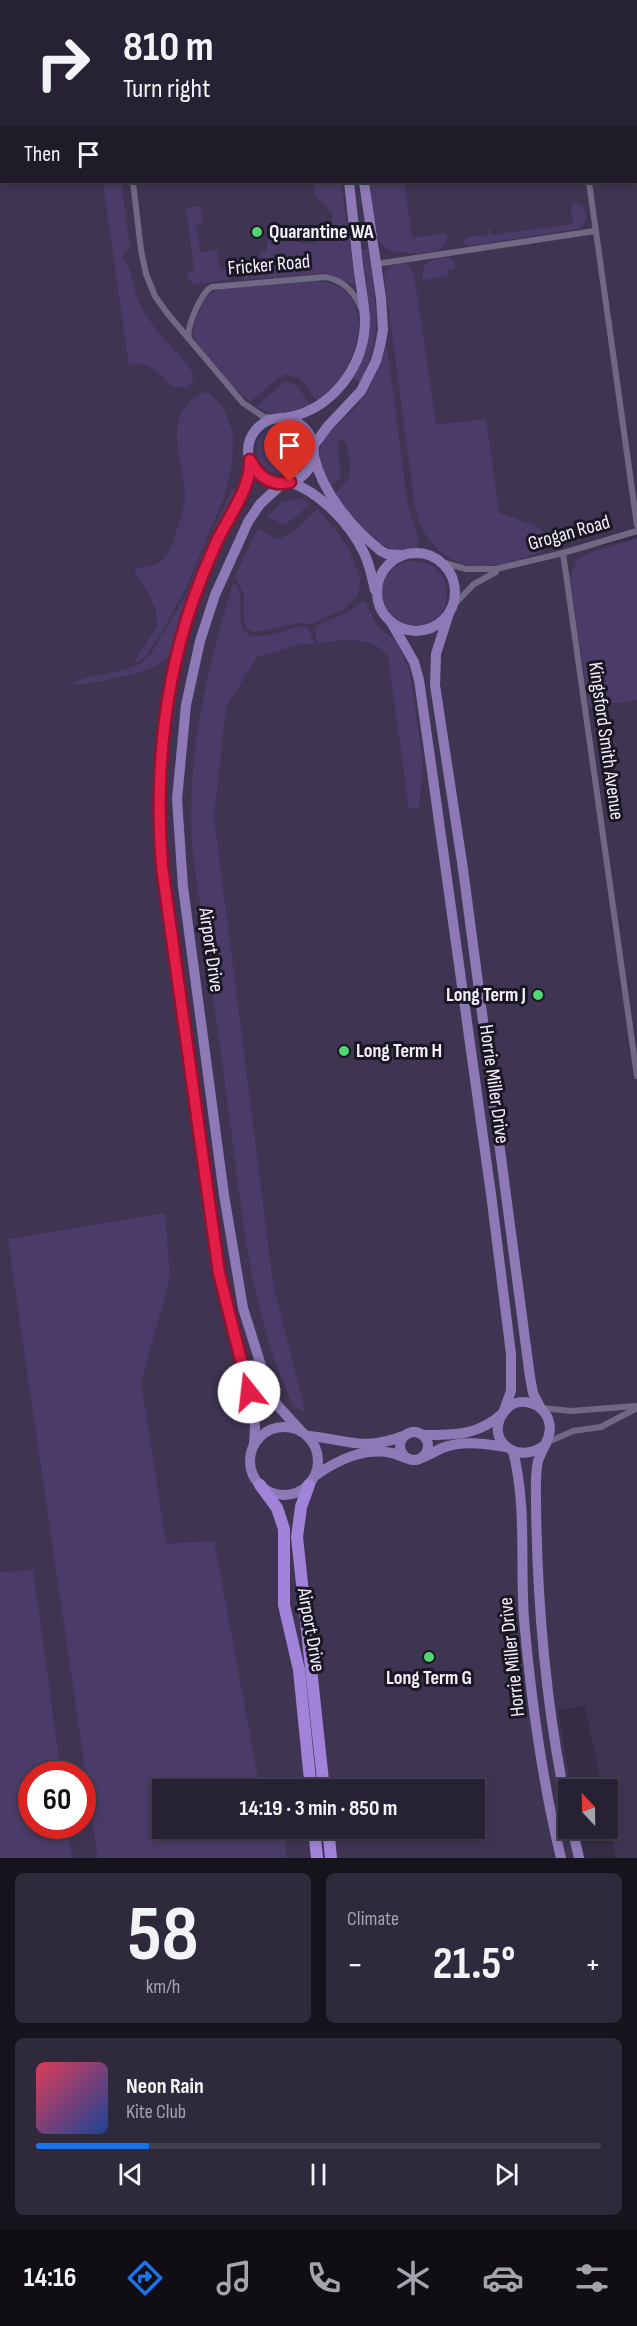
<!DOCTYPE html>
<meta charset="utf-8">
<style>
:root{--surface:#272233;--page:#2f2a3b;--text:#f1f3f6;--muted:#a4a4ac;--line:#433f4e;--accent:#1a73e8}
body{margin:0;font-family:"Sofia Sans Condensed",sans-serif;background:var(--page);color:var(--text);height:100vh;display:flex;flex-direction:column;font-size:22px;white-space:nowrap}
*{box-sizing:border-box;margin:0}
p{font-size:20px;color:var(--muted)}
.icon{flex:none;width:33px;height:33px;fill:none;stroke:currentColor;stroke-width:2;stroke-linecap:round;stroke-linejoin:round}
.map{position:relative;height:1858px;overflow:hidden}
.side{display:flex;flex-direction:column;gap:15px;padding:15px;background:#15131c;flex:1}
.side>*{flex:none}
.hud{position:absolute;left:0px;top:0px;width:638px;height:183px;box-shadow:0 3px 9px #0003,0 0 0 2px var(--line);background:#272233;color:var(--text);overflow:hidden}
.needle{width:39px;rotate:338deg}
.buttons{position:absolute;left:558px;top:1779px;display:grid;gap:12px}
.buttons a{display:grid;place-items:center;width:60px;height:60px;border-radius:0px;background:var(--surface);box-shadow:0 3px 9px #0003,0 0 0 2px var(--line);font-size:30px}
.speed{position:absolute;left:18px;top:1761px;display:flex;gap:12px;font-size:30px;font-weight:700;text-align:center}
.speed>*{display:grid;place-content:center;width:78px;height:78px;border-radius:50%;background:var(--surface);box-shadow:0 3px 9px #0003,0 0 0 2px var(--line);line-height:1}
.speed .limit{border:9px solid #d22;background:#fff;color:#111}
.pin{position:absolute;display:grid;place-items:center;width:51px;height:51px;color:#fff;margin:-62px -26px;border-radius:50% 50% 50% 0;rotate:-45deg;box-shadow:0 0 6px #0007}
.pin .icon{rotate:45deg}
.me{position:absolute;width:66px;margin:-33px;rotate:344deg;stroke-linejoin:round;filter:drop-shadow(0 0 4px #0008)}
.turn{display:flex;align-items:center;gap:21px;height:126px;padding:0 24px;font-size:27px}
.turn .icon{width:78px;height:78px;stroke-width:2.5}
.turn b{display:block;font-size:42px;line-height:51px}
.then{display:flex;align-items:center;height:57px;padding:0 24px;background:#0003;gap:12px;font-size:22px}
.big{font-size:45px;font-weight:700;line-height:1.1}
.side .widget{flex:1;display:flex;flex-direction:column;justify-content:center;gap:9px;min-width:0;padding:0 21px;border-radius:9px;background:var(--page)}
.side .dial{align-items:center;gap:0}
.dial b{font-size:78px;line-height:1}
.song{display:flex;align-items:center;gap:18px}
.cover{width:72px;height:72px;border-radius:9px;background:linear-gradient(135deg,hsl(350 70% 55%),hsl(220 70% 35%))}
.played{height:6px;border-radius:3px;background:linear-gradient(90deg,var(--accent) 20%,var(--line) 20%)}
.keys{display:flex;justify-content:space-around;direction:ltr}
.heat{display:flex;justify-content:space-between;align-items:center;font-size:33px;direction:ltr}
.side .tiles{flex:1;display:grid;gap:15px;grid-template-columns:1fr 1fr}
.widget:last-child{grid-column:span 2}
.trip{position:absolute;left:152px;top:1779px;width:333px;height:60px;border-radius:0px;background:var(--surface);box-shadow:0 3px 9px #0003,0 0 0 2px var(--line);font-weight:700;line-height:60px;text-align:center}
.menu{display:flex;height:96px;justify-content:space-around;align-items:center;background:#100e14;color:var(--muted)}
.menu .icon{width:42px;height:42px}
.menu .active{color:var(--accent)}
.menu b{font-size:27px;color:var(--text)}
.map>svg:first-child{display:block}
</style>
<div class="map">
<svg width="637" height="1858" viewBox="0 0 637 1858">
<rect width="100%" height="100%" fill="#342d44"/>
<path fill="#3f3553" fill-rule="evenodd" d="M 0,0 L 637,0 L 637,531 L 572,551 L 637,539 L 637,1858 L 616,1858 L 608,1817 L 608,1790 L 602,1789 L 585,1706 L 558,1710 L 571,1789 L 568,1790 L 568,1828 L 579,1829 L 585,1858 L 0,1858 ZM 2,2 L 636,2 L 636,182 L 2,182 ZM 32,1774 L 82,1774 L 82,1826 L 32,1826 ZM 162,1790 L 474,1790 L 474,1828 L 162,1828 Z"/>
<g fill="#4b3b68">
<path d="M 103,182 L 121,182 L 130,246 L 122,257 C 132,265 133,292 140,305 C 153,331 177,350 193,373 L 193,380 L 187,387 L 174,387 C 156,373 155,362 129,365 Z"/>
<polygon points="313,182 341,182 356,287 338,277 326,273 243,280 240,268 261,265 260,252 266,252 268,238 312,244 326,235 333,214 315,196"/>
<path d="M 370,182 L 404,182 L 412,238 L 447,233 C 448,239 446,246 440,249 C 428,255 391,255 382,245 C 372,233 372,197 370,182 Z"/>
<path d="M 572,203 L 582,205 C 588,213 588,224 578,229 L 467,246 L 463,242 L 467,237 L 483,235 L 485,237 L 489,233 L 486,229 L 489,228 L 492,235 L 573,224 L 571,206 Z"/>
<polygon points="200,206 203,224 196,226 200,252 217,250 220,270 231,269 233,276 231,279 194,284 189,280 188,272 194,270 186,208"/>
<path d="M 368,249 C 376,302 384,333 360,383 L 353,378 C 377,337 368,295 362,250 Z"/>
<path d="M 446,257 L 453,260 L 455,268 L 447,270 L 448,276 L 423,280 C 421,262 431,259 446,257 Z"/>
<path d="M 402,263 L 409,265 L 414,274 L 436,425 L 486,419 L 499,513 L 539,527 C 545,534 548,546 540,553 C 524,557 506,564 489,566 C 451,570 423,544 415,507 L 384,274 L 389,267 Z"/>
<path d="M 312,281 C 368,281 366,338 343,374 C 336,385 327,393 317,401 L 300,378 L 286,374 L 278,378 L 250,402 C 239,393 195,347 193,334 C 192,325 198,315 201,307 C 206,295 211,291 225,288 Z"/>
<path d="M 387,347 L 408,506 L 419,541 L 417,548 C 390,556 377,542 359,523 C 351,514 342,505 334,494 C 356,475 350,471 347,444 L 342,438 L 338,442 L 340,477 L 330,487 C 302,434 338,434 363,398 C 375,382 378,361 387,347 Z"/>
<path d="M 289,382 L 297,386 L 310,405 C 287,413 278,418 256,407 L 283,383 Z"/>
<path d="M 208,392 L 224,409 L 233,433 L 232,464 L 224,498 L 185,590 L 163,630 L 145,657 L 133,664 L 157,627 L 156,610 L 148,592 L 136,575 L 135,569 C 163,565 167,560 176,533 C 180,520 185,507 185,493 C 183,462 164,425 192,400 C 197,396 201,393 208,392 Z"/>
<circle cx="280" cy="450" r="23"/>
<path d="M 232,489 L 237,490 L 196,575 L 168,658 C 154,673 91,684 70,685 C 93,670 131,677 151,654 L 188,591 L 199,561 Z"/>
<polygon points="299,498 310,504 285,525 267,516 282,502"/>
<path d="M 317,509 L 339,534 L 350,552 L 359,575 L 360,584 L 358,596 L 344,609 L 312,624 L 299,623 L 255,632 L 249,630 L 244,622 L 244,595 L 235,576 L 258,528 C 263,531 269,536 275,538 C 286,542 308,517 317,509 Z"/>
<polygon points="637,538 637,700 589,707 570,578 576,562 587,554"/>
<circle cx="414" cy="594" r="33"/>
<path d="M 233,583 C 251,594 228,631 253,636 C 265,639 290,628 304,626 L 309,629 L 314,643 L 297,645 L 257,657 L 226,707 L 214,817 L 273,1284 L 305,1411 L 294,1407 C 250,1316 242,1212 229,1113 C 218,1027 205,941 193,855 C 185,761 206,673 233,583 Z"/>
<path d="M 365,601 L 377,626 L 395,640 L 401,651 L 410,673 L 423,765 L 419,808 L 409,809 L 388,656 C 372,634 340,641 317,643 L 315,629 C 323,619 338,619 349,611 C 355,607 359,602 365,601 Z"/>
<polygon points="165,1213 170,1278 141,1382 166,1544 214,1541 260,1789 162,1790 162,1828 280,1829 286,1840 286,1858 98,1858 8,1239"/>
<polygon points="33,1570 61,1774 32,1774 32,1826 68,1826 72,1858 0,1858 0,1572"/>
</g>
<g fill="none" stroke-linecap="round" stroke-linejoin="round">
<g stroke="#716984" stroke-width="6">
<polyline points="97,0 97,2"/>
<polyline points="116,0 116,2"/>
<polyline points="247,0 249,2"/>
<polyline points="563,0 563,2"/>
<polyline points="331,2 332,0"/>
<polyline points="360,2 361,0"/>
<polyline points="133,182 141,250 146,274 155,296 167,313 243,403 264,417 275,418"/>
<polyline points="589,182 637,525"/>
<polyline points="376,264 595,231"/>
<path d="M 189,338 C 186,327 202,291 212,287 L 325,277 C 344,280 354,292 361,308"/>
<polyline points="563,553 637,1076"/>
<polyline points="441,562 466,569 496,569 563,553 637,531"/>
<polyline points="453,606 474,584 496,572"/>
<polyline points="542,1408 571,1411 636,1406"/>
<polyline points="546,1443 573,1431 601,1427 637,1408"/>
</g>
<g stroke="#8e79b7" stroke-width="10">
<polyline points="264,0 266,2"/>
<polyline points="374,2 374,0"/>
<path d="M 285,418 C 332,410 365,367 365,319 C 364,301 360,282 358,264 C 355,237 352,209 349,182"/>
<circle cx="281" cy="451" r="33"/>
<polyline points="314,445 328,426 361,391 376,361 380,346 383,330 381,298 364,182"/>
<path d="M 314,456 C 322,492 352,528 381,551 L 387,554 L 402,555"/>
<polyline points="250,460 250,469 246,484 215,544 197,590 180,643 166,709 162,743 159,824 165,893 219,1273 253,1404 255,1427 254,1445"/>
<path d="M 290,482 C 321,493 350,524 364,553 C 370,565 372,578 375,590"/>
<polyline points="283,483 260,504 248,522 215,595 200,641 186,705 177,799 183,887 224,1195 243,1308 269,1391 278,1406 300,1430"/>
<circle cx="416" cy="592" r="39"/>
<polyline points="449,613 436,654 435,685 463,869 530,1377 533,1393 540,1407"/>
<polyline points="391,622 414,662 419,680 431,764 491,1194 511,1354 511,1391 503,1413"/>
<circle cx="284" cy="1461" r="34"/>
<circle cx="414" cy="1446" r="14"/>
<path d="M 423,1435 C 455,1435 477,1436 502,1414"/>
<path d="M 309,1436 C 350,1440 363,1452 406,1435"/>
<path d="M 546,1444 C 519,1467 483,1440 504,1412 C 517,1394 544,1402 549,1422 C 553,1436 542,1448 538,1461 C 535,1474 536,1488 536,1501 C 537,1603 547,1714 568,1813"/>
<path d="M 513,1451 C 527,1506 520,1563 524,1619 C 531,1699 542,1780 561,1858"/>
<path d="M 424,1457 C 431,1454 436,1451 442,1448 C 464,1440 485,1444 506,1447"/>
<path d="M 316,1475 C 338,1460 364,1447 392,1453 C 397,1454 401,1457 405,1458"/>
<polyline points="572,1828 579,1858"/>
</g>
<g stroke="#a183d9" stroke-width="12">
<polyline points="260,1485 277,1508 284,1529 284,1605 299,1670 311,1790"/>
<polyline points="309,1485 301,1507 297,1537 324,1790"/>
<polyline points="314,1828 317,1858"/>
<polyline points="328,1828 331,1858"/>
</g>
</g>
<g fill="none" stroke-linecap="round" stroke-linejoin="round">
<g stroke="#92132f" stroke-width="15">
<path id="route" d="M 249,1392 L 219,1273 L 162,867 C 155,778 163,688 192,603 C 199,583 207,563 216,543 C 227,519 252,486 250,460 C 258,476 271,487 290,482"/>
</g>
<use href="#route" stroke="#e11d48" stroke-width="10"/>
</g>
<g fill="#51d674" stroke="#1b1722" stroke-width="2">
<circle cx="257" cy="232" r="6"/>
<circle cx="538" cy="995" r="6"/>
<circle cx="344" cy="1051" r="6"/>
<circle cx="429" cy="1657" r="6"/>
</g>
<g text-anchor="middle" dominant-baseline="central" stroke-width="6" stroke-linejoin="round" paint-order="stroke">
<g font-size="20" font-weight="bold" fill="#f4efff" stroke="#1b1722" text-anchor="start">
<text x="269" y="232">Quarantine WA</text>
<text x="526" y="995" text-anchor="end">Long Term J</text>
<text x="356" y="1051">Long Term H</text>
<text x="429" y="1678" text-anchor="middle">Long Term G</text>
</g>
<g font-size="20" fill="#f4efff" stroke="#1b1722">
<text transform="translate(269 265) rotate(-5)">Fricker Road</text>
<text transform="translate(569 533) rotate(-16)">Grogan Road</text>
<text transform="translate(606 741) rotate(82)">Kingsford Smith Avenue</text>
<text transform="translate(211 950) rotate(82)">Airport Drive</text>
<text transform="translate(494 1084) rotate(82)">Horrie Miller Drive</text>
<text transform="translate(311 1630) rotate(80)">Airport Drive</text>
<text transform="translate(512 1657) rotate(-96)">Horrie Miller Drive</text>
</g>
</g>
</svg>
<div class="buttons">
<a><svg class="needle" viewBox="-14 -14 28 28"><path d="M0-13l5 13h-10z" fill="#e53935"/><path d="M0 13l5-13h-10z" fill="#a4a4ac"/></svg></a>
</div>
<div class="speed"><div class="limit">60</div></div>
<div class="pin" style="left:290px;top:482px;background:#d93025"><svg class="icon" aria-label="arrive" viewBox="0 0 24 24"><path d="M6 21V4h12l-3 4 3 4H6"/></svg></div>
<svg class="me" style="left:249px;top:1392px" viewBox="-20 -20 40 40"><circle r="19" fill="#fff"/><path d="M0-13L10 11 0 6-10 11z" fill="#e11d48"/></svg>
<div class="trip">14:19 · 3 min · 850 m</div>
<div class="hud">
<div class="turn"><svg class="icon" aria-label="right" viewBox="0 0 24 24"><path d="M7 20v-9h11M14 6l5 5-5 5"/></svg><div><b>810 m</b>Turn right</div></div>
<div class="then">Then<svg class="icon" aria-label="arrive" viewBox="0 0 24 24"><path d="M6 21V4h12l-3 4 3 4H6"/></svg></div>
</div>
</div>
<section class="side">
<div class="tiles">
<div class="widget dial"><b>58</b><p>km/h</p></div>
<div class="widget"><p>Climate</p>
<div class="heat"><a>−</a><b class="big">21.5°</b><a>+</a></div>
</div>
<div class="widget">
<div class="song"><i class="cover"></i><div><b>Neon Rain</b><p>Kite Club</p></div></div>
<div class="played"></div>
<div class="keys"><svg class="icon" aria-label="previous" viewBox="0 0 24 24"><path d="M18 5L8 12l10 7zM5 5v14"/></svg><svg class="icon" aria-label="pause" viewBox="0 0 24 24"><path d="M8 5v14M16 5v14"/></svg><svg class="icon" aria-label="next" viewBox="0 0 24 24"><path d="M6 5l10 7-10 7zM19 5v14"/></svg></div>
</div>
</div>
</section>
<nav class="menu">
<b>14:16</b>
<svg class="icon active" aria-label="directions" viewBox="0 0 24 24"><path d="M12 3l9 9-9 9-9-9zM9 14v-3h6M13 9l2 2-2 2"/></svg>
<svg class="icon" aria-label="music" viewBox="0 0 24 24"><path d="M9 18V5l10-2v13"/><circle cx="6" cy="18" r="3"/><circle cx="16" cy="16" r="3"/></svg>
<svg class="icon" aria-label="phone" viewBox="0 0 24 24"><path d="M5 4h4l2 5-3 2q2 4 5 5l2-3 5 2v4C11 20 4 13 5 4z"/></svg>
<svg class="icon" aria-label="climate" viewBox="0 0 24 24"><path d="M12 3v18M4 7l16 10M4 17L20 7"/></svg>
<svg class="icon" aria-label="car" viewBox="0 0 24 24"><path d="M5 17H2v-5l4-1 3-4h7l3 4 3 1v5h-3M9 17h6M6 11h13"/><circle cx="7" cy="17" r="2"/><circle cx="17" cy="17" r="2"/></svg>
<svg class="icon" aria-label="filters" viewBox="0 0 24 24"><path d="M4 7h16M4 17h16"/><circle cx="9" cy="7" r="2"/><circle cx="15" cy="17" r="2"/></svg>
</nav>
